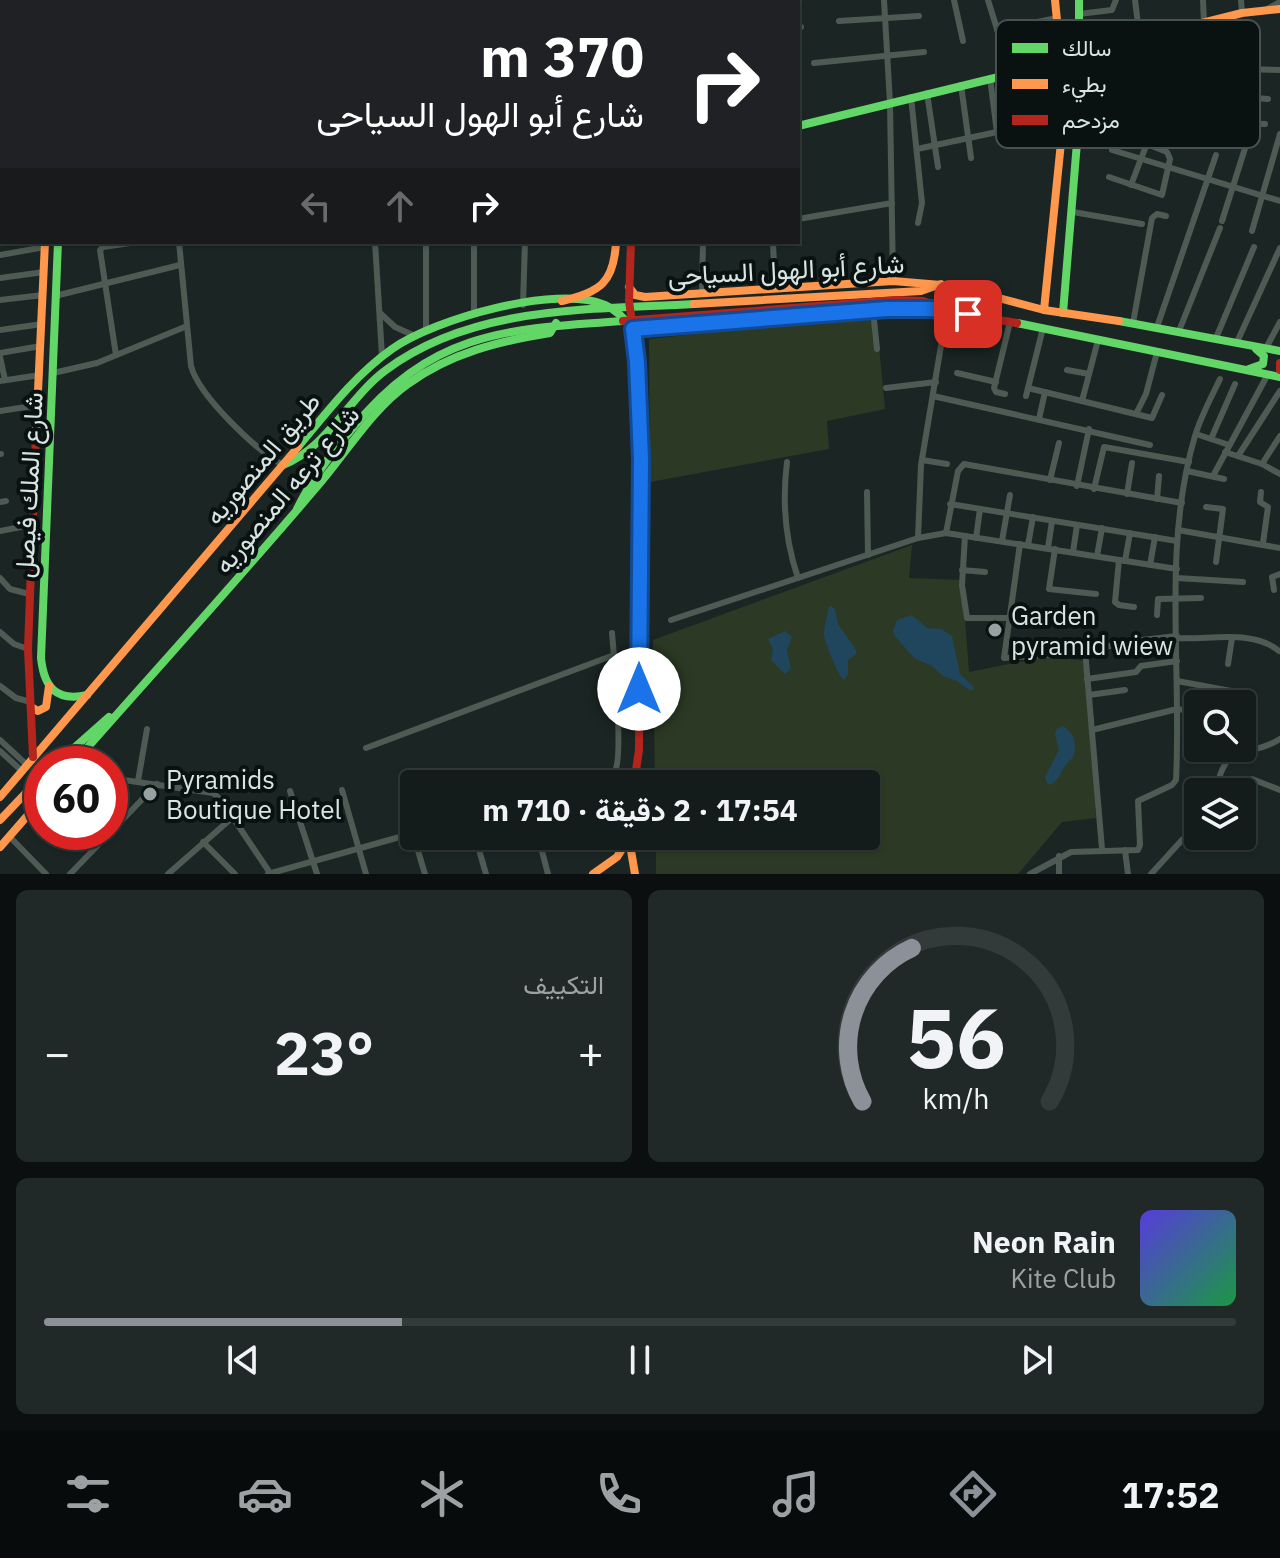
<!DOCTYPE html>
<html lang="ar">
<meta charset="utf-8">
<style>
:root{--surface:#141c1b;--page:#212928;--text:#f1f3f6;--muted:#9da1a3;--line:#333a3a;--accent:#8c9099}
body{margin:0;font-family:"IBM Plex Sans",Vazirmatn,sans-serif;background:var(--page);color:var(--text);direction:rtl;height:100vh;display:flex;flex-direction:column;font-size:30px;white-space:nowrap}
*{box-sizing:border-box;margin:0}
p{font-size:26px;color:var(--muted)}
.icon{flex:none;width:44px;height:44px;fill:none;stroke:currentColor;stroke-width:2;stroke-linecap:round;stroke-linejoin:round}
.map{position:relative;height:874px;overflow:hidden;direction:ltr}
.sheet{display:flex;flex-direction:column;gap:16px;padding:16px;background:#0b0f0f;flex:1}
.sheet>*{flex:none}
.top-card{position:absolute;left:0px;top:0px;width:800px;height:244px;box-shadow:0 2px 6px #0004,0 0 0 2px var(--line);direction:rtl;background:#202124;color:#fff;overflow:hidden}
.tools{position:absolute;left:1184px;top:690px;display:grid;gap:16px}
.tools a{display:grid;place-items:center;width:72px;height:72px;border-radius:8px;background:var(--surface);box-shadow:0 2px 6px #0004,0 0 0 2px var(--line);font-size:40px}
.speed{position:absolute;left:24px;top:746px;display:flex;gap:16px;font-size:40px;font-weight:700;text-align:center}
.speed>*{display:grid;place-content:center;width:104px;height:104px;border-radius:50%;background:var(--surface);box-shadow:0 2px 6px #0004,0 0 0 2px var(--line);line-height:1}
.speed .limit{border:12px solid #d22;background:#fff;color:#111}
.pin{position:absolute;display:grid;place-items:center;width:68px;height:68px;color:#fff;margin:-34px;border-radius:16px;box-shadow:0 4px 12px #0006}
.me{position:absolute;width:88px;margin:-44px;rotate:0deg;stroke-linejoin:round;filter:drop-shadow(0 0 6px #0008)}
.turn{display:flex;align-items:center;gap:28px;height:168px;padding:0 24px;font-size:36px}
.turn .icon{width:104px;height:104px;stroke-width:2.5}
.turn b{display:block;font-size:56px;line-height:68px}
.lanes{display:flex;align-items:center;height:76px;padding:0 24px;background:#0003;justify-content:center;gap:40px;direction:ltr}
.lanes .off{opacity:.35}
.big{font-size:60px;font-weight:700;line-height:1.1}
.sheet .card{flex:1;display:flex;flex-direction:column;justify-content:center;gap:12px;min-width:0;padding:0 28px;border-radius:12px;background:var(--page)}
.sheet .dial{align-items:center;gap:0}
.dial svg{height:208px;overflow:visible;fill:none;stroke:var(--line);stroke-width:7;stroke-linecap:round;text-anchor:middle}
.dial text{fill:var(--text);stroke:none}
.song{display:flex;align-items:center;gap:24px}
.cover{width:96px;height:96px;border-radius:12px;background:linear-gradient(135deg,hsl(250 70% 55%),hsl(140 70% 35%))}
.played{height:8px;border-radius:4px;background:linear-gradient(90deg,var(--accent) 30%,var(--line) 30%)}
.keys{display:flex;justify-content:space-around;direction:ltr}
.heat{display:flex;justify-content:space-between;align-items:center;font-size:44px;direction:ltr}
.sheet .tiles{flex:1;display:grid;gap:16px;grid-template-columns:1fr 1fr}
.card:last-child{grid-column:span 2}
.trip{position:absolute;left:400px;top:770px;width:480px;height:80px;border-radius:8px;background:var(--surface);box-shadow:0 2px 6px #0004,0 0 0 2px var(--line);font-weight:700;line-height:80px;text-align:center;direction:rtl}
.menu{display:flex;height:128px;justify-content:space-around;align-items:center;background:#080b0b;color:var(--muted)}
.menu .icon{width:56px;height:56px}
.menu .current{color:var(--accent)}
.menu b{font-size:36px;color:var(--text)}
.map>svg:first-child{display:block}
</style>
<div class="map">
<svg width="1280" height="874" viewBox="0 0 1280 874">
<rect width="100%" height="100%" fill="#1b2624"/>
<g fill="#2c3a25">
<polygon points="876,315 885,409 827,421 829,449 650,482 649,339"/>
<polygon points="912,545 909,578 962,580 969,672 1050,656 1086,661 1096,818 1062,822 1018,874 656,874 656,836 866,836 866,784 655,784 653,640"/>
</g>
<g fill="#1f465c">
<path d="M 831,606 L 835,609 L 838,624 L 856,650 L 856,654 L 848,660 L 848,674 L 844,680 C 839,677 823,640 824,633 C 824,624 828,617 828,608 Z"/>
<polygon points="912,615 927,628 941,629 952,636 960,674 974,687 973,690 969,690 957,681 943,676 932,666 914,658 895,636 893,631 897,620"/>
<polygon points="785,631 792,637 787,650 791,669 785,674 771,660 773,650 768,639"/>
<path d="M 1063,726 C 1075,733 1077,745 1073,758 C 1060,767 1063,777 1051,785 L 1047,783 L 1045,777 L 1059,750 L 1055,734 L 1057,729 Z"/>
</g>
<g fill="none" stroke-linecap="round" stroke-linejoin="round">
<g stroke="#4d5b54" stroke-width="6">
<polyline points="116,0 116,2"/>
<polyline points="158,0 158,2"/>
<polyline points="208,0 208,2"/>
<polyline points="369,0 369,2"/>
<polyline points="536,0 536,2"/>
<polyline points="780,0 781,2"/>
<polyline points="884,0 890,103 893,281"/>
<polyline points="954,0 963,41"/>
<polyline points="988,0 1011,74"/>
<polyline points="1203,0 1204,23"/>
<polyline points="1241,0 1242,13"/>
<polyline points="261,2 261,0"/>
<polyline points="296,2 296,0"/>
<polyline points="417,2 417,0"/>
<polyline points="459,2 459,0"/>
<polyline points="481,2 482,0"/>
<polyline points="729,2 735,0"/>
<polyline points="1267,9 1280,2"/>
<polyline points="1079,14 1112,10 1116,0"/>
<polyline points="839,21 919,16"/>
<polyline points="798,27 801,27"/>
<polyline points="0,28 2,34"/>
<polyline points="997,30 1057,18"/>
<polyline points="814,63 924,52"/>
<polyline points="0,70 2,69"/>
<polyline points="1150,74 1193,68 1280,70"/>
<polyline points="961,85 971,158"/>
<polyline points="927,93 938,167"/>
<polyline points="911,97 922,203 918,223"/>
<polyline points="1152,99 1215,95 1268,99"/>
<polyline points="1151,125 1191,120 1265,124"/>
<polyline points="0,131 2,137"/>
<polyline points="1209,141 1220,19"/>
<polyline points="917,149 997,132 990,78"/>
<polyline points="1112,150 1280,201"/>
<polyline points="0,153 2,152"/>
<polyline points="1109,177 1162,195 1170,159 1167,152 1114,131"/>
<polyline points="1131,185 1149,138 1152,99 1150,74 1140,40 1135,0"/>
<polyline points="0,188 2,188"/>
<polyline points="1073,212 1142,224"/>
<polyline points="798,219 892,203"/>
<polyline points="1222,221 1247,142"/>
<polyline points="0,225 2,224"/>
<polyline points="1252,231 1280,134"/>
<path d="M 179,242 L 191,366 C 199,396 256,450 283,465"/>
<polyline points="375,242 382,356"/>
<polyline points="426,242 426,329"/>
<polyline points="474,242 474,314"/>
<polyline points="773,242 775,289"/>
<polyline points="0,255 45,247"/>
<polyline points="0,278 44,272"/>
<polyline points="702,294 703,242"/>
<polyline points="55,296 180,265"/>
<polyline points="0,300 43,295"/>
<polyline points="523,305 525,242"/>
<polyline points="873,310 877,349"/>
<polyline points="380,313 395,327 413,335"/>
<polyline points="1133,323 1152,218 1157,214 1166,216"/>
<polyline points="1157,327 1216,155"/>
<polyline points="0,330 42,324"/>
<polyline points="1179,331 1220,228"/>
<polyline points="1216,338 1254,247"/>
<polyline points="1237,342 1280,248"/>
<polyline points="1266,348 1280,322"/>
<polyline points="0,353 41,346"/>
<polyline points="116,355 100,250 103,247 137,242"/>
<polyline points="0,357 5,380"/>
<polyline points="1067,370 1089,374"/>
<polyline points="53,373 97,363 187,326"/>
<polyline points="957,373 996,382"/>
<polyline points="0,381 40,375"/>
<polyline points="886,388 936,382"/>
<polyline points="1028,388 1152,418 1162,395"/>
<polyline points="1005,394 996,392 994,388 1010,322"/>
<polyline points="933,396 1150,445"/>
<polyline points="1026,396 1043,328"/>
<polyline points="1082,401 1098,340"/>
<polyline points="0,411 39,405"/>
<polyline points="1136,414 1146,394 1157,352"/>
<polyline points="1039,419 1045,392"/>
<polyline points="1196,434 1229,445"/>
<polyline points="1211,439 1235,384"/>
<polyline points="1225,452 1262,464 1280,474"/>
<polyline points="0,454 1,454"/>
<polyline points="1238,456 1280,391"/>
<polyline points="922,460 947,464"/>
<path d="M 787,462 C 782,502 785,540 798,578"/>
<polyline points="1262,464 1280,436"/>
<polyline points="1187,471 1224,479"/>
<polyline points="1213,476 1268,374"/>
<polyline points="1050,480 1059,443"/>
<polyline points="1077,486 1089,429"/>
<polyline points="1094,489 1104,447 1189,462"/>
<polyline points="867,492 868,555"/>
<polyline points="1261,492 1260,502 1268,507 1263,543"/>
<polyline points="1127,494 1132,463"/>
<polyline points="1157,499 1159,476"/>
<polyline points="0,502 6,501"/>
<polyline points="950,504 1177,541"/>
<polyline points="1206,507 1223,509 1216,562"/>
<polyline points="1178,530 1280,548"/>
<polyline points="0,531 31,525"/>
<polyline points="946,533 958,471 964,464 1182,503"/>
<polyline points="965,536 962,585 967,618 1043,618"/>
<polyline points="918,538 921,465 947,310"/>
<polyline points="976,538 980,509"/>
<polyline points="1002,541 1010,495"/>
<polyline points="1020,544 1004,658 1061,654 1110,646"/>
<polyline points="1028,545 1033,517"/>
<polyline points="1048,548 1052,521"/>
<polyline points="1055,549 1049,589 1096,594"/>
<polyline points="1073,552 1077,525"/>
<polyline points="1097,556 1102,528"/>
<polyline points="1119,560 1115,602 1119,605 1134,607"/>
<polyline points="1125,561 1130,533"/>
<polyline points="1150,565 1155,537"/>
<polyline points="962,570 985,572"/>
<polyline points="0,578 10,589 29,594"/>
<polyline points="1177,578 1243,582"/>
<polyline points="1274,590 1272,577 1280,574"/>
<polyline points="1157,615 1158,599 1201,598"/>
<polyline points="671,620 918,538 946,533 1177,569"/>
<polyline points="0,632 14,644 28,649"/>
<path d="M 1177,638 C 1210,640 1253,629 1279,651"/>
<polyline points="1142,640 1177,636"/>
<polyline points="1085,650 1102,849"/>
<polyline points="1228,664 1232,638"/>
<polyline points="1087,679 1136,672 1141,666 1177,661"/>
<polyline points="1177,681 1242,693"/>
<polyline points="0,686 16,698 31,702"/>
<polyline points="1089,695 1125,690"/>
<polyline points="1092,730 1177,709 1198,712"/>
<polyline points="0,740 27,765"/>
<polyline points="366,748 614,655"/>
<polyline points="0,751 22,771"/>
<polyline points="110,778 213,793 221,800 270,873"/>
<polyline points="1252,779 1280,790"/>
<polyline points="138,781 147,729"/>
<path d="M 587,784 C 595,780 610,779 615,771 C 623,756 614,655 612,633"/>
<polyline points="342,790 366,874"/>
<polyline points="290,791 317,874"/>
<path d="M 1216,792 C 1225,738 1248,760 1280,739"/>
<polyline points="413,834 425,874"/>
<polyline points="9,836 46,874"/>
<polyline points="475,836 486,874"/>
<polyline points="538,836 548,874"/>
<polyline points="203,842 235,874"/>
<polyline points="1125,850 1128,874"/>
<polyline points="70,874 157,784"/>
<polyline points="168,874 233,817"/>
<polyline points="268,874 414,833"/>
<path d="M 1030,874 L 1071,852 L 1138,850 L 1140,845 L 1138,801 L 1172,785 L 1176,780 C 1182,666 1162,547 1195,436 C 1201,416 1211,398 1220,379"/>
<polyline points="1059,874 1059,856"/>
<polyline points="1151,874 1182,840 1198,828"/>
</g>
<g stroke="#63d668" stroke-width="8">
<polyline points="629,0 629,2"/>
<polyline points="94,2 95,0"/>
<polyline points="798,126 1011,74 1047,63 1061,49"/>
<path d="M 58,242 L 41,658 C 44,687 56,702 87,695"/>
<polyline points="1063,313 1079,118 1079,0"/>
<polyline points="1119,321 1280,351"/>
<polyline points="1017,323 1280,377"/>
<polyline points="1249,369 1263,364 1264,356 1256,349"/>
<path d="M 298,447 C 327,412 355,375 392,349 C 434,319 557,284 605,305 C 617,310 625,320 633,329 L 743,320"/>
<path d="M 283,465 C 327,448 349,397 386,370 C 473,305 591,310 694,304"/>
<path d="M 297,509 C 312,478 330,456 352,429 C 432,331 506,329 623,321"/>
<polyline points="56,764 109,717"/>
<path d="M 73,764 C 154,672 236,582 315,489 C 345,455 371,410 408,384 C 450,353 500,341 550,333 L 556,323"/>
</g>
<g stroke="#ff974d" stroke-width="8">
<polyline points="612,0 612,2"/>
<polyline points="1082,68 1090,57 1102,48 1242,13 1280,9"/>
<polyline points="629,287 635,295 645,297 893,281 953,286 1044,310 1119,321"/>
<path d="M 562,301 C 600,292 614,283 616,242"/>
<polyline points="694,304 921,291 941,284"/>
<polyline points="1044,310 1065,103 1055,0"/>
<polyline points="36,434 45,242"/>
<polyline points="31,707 38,711 46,707 49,686"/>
<polyline points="0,797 298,447"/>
<polyline points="0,820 42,776"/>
<polyline points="629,839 635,874"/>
<polyline points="0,847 42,799"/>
<polyline points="593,874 617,857 629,838"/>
</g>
<g stroke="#b3261e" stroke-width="8">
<polyline points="107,0 107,2"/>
<polyline points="631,242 629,301 636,351 641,459 639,750 634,784"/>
<polyline points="743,320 887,309 932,309 1017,323"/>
<polyline points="623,321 896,300 923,301 939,306"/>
<polyline points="1280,363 1280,370"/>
<polyline points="33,757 28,649 36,434"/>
</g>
</g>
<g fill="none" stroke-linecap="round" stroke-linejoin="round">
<g stroke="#114b97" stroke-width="20">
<polyline id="route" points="639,689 641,459 637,362 633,329 887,309 932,309 968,314"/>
</g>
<use href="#route" stroke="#1a73e8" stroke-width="14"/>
</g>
<g fill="#95a29f" stroke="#091210" stroke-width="3">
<circle cx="995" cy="630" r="8"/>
<circle cx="150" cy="794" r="8"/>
</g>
<g text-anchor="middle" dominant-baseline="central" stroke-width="8" stroke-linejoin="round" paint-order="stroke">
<g font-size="26" fill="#d7e4e1" stroke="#091210">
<text transform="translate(786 269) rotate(-3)">شارع أبو الهول السياحى</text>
<text transform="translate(262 458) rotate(-50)">طريق المنصوريه</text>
<text transform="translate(28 485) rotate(-87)">شارع الملك فيصل</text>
<text transform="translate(286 489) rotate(-50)">شارع ترعه المنصوريه</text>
</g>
<g font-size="26" fill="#d7e4e1" stroke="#091210" text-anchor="start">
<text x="1011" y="615">Garden<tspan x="1011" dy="30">pyramid wiew</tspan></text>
<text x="166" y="779">Pyramids<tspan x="166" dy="30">Boutique Hotel</tspan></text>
</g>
</g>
<rect x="996" y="20" width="264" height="128" rx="12" fill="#091210" stroke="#47514f" stroke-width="2"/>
<rect x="1012" y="43" width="36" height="10" fill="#63d668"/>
<rect x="1012" y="79" width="36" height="10" fill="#ff974d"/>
<rect x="1012" y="115" width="36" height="10" fill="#b3261e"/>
<g font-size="22" fill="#d7e4e1">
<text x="1062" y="56">سالك</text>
<text x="1062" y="92">بطيء</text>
<text x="1062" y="128">مزدحم</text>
</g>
</svg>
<div class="tools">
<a><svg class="icon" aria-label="search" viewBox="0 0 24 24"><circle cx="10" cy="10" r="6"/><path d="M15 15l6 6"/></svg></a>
<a><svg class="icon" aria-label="layers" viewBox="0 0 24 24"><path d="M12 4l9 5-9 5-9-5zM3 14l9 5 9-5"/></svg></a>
</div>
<div class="speed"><div class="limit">60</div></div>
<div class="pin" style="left:968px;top:314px;background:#d93025"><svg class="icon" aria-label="arrive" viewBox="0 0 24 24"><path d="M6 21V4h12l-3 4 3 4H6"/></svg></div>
<svg class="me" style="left:639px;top:689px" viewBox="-20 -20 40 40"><circle r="19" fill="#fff"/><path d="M0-13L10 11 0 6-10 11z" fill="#1a73e8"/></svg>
<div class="trip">17:54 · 2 دقيقة · 710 m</div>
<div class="top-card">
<div class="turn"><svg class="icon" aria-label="right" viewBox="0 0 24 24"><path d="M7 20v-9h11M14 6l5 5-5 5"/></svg><div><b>370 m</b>شارع أبو الهول السياحى</div></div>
<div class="lanes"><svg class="icon off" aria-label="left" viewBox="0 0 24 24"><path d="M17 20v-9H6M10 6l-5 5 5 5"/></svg><svg class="icon off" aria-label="ahead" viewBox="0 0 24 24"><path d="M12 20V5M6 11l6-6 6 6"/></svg><svg class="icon" aria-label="right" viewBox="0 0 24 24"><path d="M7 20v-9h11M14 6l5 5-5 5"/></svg></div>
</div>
</div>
<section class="sheet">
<div class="tiles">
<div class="card dial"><svg viewBox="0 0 100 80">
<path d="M14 69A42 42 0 1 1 86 69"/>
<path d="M14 69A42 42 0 0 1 33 10" stroke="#8c9099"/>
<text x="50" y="56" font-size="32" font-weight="700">56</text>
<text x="50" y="72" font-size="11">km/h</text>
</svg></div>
<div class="card"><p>التكييف</p>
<div class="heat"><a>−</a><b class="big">23°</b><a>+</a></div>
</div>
<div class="card">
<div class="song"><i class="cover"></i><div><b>Neon Rain</b><p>Kite Club</p></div></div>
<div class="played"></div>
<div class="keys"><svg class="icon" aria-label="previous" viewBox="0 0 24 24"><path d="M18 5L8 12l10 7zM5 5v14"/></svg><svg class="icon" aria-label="pause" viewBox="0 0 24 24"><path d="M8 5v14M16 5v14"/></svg><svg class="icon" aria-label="next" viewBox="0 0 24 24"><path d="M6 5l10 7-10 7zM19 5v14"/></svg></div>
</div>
</div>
</section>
<nav class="menu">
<b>17:52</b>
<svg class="icon current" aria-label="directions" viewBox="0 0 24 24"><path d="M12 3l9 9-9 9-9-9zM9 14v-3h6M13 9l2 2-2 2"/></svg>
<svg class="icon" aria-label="music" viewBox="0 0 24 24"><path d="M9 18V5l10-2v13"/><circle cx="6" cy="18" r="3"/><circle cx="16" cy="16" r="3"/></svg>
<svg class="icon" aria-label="phone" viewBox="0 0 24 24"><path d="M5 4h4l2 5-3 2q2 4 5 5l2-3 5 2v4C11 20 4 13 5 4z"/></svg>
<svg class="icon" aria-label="climate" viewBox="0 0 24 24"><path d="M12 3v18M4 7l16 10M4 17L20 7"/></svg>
<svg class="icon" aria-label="car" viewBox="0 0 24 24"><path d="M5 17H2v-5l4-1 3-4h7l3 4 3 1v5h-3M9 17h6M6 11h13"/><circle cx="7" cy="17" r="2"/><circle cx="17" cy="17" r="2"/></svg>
<svg class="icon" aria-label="filters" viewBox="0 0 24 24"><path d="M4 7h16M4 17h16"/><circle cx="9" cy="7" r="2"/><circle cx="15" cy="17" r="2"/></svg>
</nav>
